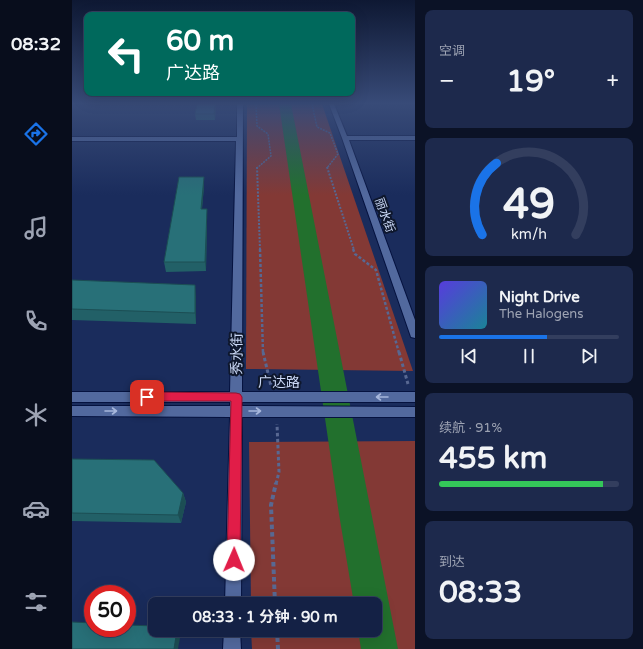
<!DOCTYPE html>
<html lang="zh">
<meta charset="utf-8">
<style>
:root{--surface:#142145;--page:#1d294c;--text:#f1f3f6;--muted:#9da3b3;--line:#333e5e;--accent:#1a73e8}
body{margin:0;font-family:"Varela Round","Noto Sans SC",sans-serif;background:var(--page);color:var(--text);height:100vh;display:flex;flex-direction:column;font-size:15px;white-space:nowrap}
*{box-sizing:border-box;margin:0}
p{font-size:13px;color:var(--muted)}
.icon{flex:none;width:22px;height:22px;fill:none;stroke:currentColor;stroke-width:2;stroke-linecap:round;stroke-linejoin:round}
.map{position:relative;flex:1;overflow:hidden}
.details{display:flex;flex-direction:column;gap:10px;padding:10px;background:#0b1226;width:228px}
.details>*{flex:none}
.guide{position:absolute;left:12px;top:12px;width:271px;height:84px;border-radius:8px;box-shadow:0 4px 16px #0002,0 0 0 1px var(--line);background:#00695c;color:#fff;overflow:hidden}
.speed{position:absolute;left:12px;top:585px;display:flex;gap:8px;font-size:20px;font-weight:700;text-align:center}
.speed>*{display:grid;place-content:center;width:52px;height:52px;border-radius:50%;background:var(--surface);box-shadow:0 4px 16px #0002,0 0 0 1px var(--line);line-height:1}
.speed .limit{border:6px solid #d22;background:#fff;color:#111}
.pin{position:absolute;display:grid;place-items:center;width:34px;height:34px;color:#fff;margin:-17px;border-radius:8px;box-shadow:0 2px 6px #0006}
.me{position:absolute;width:44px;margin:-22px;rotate:1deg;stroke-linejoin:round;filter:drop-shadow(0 0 3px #0008)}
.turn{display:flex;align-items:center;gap:14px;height:84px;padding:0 16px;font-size:18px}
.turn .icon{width:52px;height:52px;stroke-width:2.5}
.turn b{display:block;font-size:28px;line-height:34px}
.big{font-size:30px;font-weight:700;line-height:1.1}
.details .tile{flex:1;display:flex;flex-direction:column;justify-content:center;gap:6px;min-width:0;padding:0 14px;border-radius:8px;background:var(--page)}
.details .dial{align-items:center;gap:0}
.dial svg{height:104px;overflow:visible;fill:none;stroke:var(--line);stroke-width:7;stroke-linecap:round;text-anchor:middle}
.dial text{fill:var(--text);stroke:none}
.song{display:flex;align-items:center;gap:12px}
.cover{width:48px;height:48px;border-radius:6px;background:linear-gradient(135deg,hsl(250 70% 55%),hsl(190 70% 35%))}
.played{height:4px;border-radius:2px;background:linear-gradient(90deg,var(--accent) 60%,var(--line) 60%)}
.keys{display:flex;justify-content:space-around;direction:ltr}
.heat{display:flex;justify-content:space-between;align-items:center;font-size:22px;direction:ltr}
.charge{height:6px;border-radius:3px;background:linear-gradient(90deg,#34c759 91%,var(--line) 0)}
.trip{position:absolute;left:76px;top:597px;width:234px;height:40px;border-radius:8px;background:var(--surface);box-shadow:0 4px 16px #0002,0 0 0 1px var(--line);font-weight:700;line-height:40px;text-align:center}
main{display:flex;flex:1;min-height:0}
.dock{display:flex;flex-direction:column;width:72px;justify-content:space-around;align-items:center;background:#080d1c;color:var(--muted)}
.dock .icon{width:28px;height:28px}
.dock .selected{color:var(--accent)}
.dock b{font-size:18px;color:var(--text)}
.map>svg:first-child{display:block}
</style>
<main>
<nav class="dock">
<b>08:32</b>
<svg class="icon selected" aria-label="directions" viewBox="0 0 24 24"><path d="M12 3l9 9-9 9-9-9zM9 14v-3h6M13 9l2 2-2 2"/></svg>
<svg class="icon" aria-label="music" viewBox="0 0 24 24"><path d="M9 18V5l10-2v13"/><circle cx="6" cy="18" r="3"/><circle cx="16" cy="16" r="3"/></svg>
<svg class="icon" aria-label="phone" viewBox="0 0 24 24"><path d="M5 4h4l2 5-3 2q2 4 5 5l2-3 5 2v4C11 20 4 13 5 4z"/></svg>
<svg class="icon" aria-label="climate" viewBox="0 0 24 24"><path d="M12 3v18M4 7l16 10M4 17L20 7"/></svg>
<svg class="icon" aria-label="car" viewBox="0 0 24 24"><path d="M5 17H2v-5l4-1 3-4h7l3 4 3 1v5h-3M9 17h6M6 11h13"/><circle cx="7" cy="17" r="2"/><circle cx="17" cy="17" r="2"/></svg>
<svg class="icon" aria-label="filters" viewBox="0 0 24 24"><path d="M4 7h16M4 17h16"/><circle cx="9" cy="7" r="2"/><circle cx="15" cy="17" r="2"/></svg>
</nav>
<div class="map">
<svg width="343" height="649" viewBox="0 0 343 649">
<rect width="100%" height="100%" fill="#1a2c5c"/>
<g fill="#833935">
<polygon points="175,104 250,104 341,371 174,369"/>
<polygon points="343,441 343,649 180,649 179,630 303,630 303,604 179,604 177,442"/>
</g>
<polygon fill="#22702d" points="207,104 219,104 326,649 289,649 286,630 303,630 303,604 282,604 267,514"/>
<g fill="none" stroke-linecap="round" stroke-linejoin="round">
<g stroke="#05123f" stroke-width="2">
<g id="secondary">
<polygon points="165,104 171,104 170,392 343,392 343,402 170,402 170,406 343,407 343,417 170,417 169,604 153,604 158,417 0,416 0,406 158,406 158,402 0,402 0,392 158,392 164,141 0,141 0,137 165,137"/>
<polygon points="257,104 262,104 275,136 343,136 343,140 277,140 343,320 343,338 339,337 338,334 270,138"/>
<polygon points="152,630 168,630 169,649 151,649"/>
</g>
</g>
<g stroke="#586892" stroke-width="1.5" stroke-dasharray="2 1" stroke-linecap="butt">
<polyline points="184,104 185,126 196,134 199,156 185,168"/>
<polyline points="240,104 245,127 258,133 266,154 255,168"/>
</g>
<g stroke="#586892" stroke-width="2" stroke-dasharray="2 1.5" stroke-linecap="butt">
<polyline points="185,167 188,250"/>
<polyline points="255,167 282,250"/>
</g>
<g stroke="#586892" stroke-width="2.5" stroke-dasharray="3 2" stroke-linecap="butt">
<polyline points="188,249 191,353"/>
<polyline points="281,249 283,254 304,270 327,353"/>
</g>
<g stroke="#586892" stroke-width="3" stroke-dasharray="3.5 2.5" stroke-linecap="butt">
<polyline points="191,352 199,386"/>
<polyline points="327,352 336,384"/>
<polyline points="204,484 207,472 205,424"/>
</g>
<g stroke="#586892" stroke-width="4" stroke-dasharray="4.5 3" stroke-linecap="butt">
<polyline points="203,604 199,505 204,483"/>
<polyline points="205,630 206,649"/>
</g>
<use href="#secondary" fill="#52699e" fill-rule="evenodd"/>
</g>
<g fill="#226067">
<polygon points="125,104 144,104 143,120 124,120 123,114"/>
<polygon points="132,186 130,209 135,218 134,271 94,272 92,262"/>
<polygon points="0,280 124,296 124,324 0,320"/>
<polygon points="0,459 111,493 114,502 109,523 0,521"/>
</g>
<g fill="#1c4e54">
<polygon points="143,104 144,104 143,120 142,114"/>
<polygon points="132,177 132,186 129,218 129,209"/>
<polygon points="135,209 135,218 134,271 133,262"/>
<polygon points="123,285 124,296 124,324 123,313"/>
<polygon points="111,493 114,502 109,523 106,515"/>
<polygon points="105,630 108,630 109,632 106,649 102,649"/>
</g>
<g fill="#287078" stroke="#1c4e54">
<polygon points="125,104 143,104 142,114 123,114"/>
<polygon points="107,177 132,177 129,209 135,209 133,262 92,262"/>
<polygon points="0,280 123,285 123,313 0,309"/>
<polygon points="0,459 82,460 111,493 106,515 0,513"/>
<polygon points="0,622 21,623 21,628 55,628 55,625 83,626 83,630 105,630 102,649 0,649"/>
</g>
<defs><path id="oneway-shaft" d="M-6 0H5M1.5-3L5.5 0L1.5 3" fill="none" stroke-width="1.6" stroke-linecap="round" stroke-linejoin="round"/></defs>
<g stroke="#a7b7dc">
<use href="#oneway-shaft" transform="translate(310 397) rotate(-180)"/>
<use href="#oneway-shaft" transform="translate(39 411)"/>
<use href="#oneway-shaft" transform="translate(183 411)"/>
</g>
<linearGradient id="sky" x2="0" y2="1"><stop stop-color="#0e1833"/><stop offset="0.53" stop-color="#384b78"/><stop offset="1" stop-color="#384b78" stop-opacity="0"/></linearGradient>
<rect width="343" height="195" fill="url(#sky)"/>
<polygon fill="#e11d48" stroke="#92132f" points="75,392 164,393 168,394 170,397 168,560 166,564 162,566 157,564 155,560 159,401 75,401 71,400 69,397 71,394"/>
<g text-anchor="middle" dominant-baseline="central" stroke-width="4" stroke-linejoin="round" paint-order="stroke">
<g font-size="12" fill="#cbd9f7" stroke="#0e172c">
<text transform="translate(313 215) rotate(70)">丽水街</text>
</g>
<g font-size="14" fill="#cbd9f7" stroke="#0e172c">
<text transform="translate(165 354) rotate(-89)">秀水街</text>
<text x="207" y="382">广达路</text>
</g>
</g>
</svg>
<div class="speed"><div class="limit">50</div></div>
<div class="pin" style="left:75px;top:397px;background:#d93025"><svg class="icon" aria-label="arrive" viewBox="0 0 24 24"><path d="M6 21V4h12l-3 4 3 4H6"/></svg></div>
<svg class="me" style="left:162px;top:560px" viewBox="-20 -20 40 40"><circle r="19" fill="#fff"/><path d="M0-13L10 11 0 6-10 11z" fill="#e11d48"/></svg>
<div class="trip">08:33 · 1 分钟 · 90 m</div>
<div class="guide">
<div class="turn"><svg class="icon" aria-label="left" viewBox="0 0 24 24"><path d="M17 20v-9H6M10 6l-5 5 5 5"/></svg><div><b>60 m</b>广达路</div></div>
</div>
</div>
<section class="details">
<div class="tile"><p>空调</p>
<div class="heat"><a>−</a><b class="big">19°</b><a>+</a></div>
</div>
<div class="tile dial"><svg viewBox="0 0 100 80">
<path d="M14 69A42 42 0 1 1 86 69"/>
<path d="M14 69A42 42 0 0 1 25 14" stroke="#1a73e8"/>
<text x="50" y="56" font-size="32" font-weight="700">49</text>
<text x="50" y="72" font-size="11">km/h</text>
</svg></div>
<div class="tile">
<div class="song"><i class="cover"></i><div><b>Night Drive</b><p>The Halogens</p></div></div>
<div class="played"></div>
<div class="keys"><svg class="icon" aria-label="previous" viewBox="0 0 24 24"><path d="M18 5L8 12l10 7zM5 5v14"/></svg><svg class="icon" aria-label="pause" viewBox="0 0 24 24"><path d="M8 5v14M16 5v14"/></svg><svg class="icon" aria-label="next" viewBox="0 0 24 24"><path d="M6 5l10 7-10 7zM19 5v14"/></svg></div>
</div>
<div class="tile"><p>续航 · 91%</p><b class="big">455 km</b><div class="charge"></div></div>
<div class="tile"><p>到达</p><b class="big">08:33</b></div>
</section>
</main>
